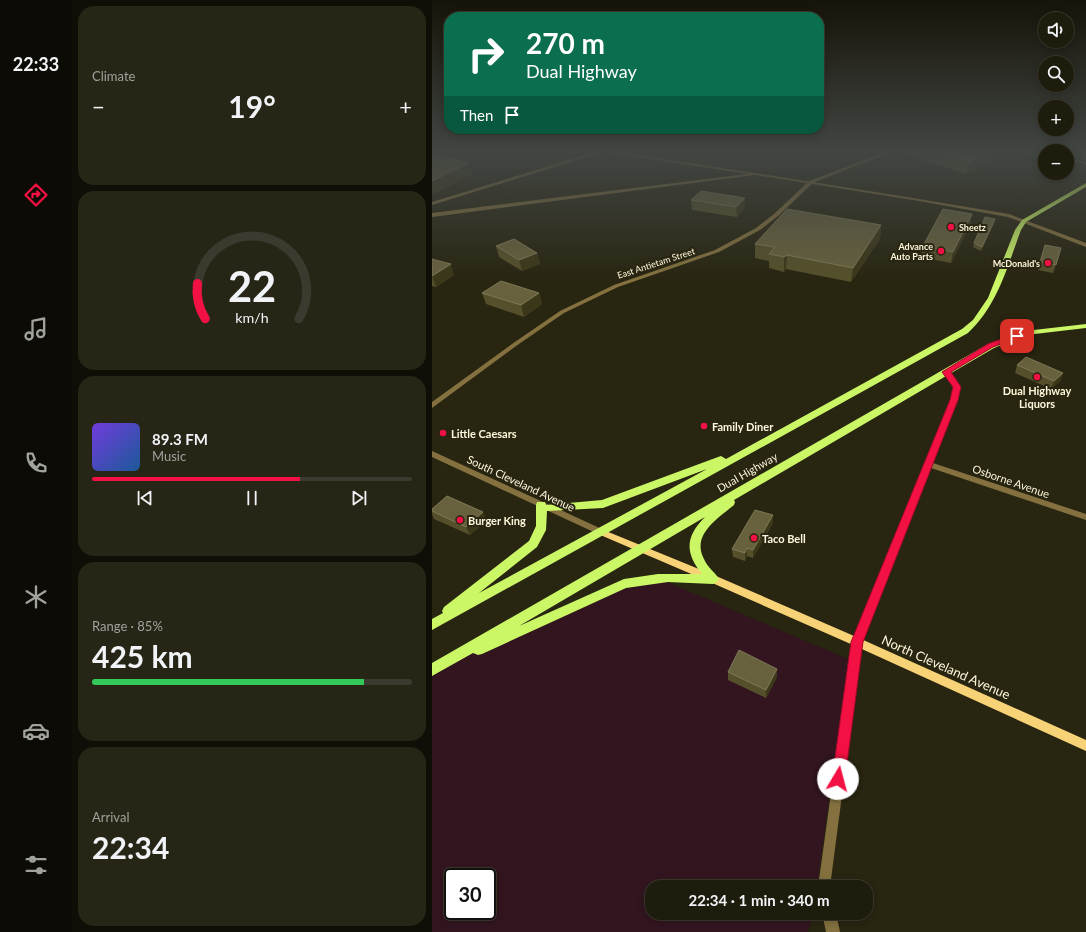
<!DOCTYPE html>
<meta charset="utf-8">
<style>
:root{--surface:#1e1c0d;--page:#262516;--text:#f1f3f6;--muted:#a1a19d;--line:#3c3a2e;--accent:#f31042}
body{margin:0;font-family:Lato,sans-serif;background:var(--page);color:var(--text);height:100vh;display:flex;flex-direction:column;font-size:15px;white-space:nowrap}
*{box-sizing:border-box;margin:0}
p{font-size:13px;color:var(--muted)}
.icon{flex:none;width:22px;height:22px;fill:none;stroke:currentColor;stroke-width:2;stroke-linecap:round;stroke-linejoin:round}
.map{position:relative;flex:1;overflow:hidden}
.details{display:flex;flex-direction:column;gap:6px;padding:6px;background:#100f07;width:360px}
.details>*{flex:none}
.top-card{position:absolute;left:12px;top:12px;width:380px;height:122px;border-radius:16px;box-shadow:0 2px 10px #0003,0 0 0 1px var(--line);background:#0b6e4f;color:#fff;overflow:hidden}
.fabs{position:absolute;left:606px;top:12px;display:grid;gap:8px}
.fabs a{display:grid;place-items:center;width:36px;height:36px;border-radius:50%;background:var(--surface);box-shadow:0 2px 10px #0003,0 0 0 1px var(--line);font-size:20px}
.speed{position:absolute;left:12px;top:868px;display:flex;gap:8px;font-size:20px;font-weight:700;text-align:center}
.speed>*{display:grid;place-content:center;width:52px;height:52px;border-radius:50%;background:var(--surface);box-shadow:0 2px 10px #0003,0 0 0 1px var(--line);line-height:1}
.speed .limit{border:2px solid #111;border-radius:6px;background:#fff;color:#111}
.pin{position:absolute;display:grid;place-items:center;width:34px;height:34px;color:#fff;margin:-17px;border-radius:8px;box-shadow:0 2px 6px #0006}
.me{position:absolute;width:44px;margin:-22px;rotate:8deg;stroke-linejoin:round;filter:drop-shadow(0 0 3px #0008)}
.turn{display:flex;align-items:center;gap:14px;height:84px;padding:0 16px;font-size:18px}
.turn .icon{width:52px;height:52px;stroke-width:2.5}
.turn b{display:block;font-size:28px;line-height:34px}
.then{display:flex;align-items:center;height:38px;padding:0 16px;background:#0003;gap:8px;font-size:15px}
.big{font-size:30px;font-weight:700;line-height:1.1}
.details .tile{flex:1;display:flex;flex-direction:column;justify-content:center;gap:6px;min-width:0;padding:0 14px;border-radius:16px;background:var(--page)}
.details .dial{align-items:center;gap:0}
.dial svg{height:104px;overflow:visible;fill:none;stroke:var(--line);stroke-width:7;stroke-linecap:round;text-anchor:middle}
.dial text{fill:var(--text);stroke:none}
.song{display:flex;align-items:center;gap:12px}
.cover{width:48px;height:48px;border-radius:6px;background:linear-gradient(135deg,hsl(260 70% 55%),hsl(210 70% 35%))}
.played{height:4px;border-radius:2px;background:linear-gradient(90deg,var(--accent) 65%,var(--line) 65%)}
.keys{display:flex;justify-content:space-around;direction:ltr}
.heat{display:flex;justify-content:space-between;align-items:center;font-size:22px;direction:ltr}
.charge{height:6px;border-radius:3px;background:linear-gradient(90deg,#34c759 85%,var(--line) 0)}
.trip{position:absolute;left:213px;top:880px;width:228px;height:40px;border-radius:16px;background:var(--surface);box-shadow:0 2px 10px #0003,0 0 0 1px var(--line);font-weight:700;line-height:40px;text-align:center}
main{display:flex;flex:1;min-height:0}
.dock{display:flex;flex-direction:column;width:72px;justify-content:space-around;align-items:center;background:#0c0b05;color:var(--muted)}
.dock .icon{width:28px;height:28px}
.dock .active{color:var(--accent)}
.dock b{font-size:18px;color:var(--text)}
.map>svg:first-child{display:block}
</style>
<main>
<nav class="dock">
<b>22:33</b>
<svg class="icon active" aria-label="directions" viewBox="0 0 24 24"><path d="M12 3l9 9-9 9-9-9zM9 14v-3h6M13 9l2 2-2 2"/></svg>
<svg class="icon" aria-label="music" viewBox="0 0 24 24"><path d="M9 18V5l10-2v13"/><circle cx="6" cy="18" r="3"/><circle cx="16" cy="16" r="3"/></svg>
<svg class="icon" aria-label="phone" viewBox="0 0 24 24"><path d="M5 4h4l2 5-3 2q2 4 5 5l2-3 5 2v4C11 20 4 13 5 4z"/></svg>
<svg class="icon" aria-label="climate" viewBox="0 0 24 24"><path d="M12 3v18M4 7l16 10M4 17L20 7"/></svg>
<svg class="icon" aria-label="car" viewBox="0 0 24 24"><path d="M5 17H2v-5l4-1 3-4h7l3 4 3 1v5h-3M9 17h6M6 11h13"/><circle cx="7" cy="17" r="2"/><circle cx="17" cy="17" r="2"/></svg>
<svg class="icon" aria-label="filters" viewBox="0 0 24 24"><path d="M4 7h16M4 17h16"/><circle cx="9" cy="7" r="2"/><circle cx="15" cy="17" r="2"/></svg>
</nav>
<section class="details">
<div class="tile"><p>Climate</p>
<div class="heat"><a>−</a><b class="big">19°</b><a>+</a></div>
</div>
<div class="tile dial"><svg viewBox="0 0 100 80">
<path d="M14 69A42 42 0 1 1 86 69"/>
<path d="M14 69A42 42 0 0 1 8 42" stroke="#f31042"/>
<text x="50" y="56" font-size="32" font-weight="700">22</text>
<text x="50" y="72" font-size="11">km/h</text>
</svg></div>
<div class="tile">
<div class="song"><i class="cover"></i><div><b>89.3 FM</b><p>Music</p></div></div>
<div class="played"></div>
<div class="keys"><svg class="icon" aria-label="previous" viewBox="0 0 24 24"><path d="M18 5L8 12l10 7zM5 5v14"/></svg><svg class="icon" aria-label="pause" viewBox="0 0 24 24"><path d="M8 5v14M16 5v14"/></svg><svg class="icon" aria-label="next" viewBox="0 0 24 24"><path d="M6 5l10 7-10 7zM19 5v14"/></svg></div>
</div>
<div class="tile"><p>Range · 85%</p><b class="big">425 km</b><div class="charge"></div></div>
<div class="tile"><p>Arrival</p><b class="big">22:34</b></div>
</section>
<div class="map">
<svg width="654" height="932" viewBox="0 0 654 932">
<rect width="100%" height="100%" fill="#282511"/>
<path fill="#32151f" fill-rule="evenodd" d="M 230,580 L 416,659 L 385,887 L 220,887 L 220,913 L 381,913 L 376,932 L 0,932 L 0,673 L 150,598 ZM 21,877 L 55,877 L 55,911 L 21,911 Z"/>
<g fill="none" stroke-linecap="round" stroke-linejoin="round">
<g fill="#84713f" fill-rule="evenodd">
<polygon points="165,151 180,151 323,173 325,174 323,175 171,152 0,205 0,202"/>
<polygon points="456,151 462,151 381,183 346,216 328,230 287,252 186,287 132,313 84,346 0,408 0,402 80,344 128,311 182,285 283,250 324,228 342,214 377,181"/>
<polygon points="514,370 516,371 529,387 526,400 501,463 654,514 654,520 499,468 430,642 398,887 386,887 420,642 518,400 521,387 511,372"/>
<polygon points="0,451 172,530 173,532 172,534 166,534 0,457"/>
<polygon points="390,913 404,913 408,932 394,932"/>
</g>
<g fill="#84713f" fill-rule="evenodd">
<polygon points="610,151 615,151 612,152"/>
<polygon points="635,157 654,163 654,165 635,159"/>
<polygon points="323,173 487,199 577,214 654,243 654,247 576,217 487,201 323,175 0,217 0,213"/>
</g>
<polygon fill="#f8d276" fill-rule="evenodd" points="169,529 284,576 429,639 654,740 654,751 421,645 278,582 166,534 165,532 166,530"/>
<g fill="#cbf767" fill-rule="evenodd">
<path d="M 654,183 L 654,187 L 594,222 L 589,230 C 575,267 566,305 536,333 L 0,630 L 0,619 L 11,613 L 10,611 L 12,607 L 97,541 L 104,526 L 104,505 L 105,502 L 113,502 L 114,505 L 170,500 L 286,457 L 289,456 L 294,459 L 530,329 L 541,320 L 556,298 L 583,230 L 590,220 ZM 275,469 L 47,593 L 105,547 L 114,530 L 115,511 L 171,508 Z"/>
<path d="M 654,324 L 654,328 L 594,335 L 562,348 L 302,500 L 303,502 L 302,505 C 286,518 259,535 272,559 C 275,567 283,572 287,579 L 285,582 L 281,584 L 236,582 L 194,588 L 50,654 L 46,655 L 41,653 L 0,676 L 0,663 L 556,344 L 593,331 ZM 273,517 C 254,536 252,552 270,574 L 226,574 L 192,579 L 87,626 Z"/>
</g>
</g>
<g fill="#55502b">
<polygon points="474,151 562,151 559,163 534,174 474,154"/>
<polygon points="652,151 654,151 654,160 649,159"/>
<polygon points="313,198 313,208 305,217 260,210 259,200"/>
<polygon points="540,214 538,225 519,263 489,257 491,246"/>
<polygon points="563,222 549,251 541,247 542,243"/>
<polygon points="449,225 448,239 419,282 354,269 352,272 337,268 337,261 323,258 323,244"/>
<polygon points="613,245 629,248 621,273 606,270"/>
<polygon points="64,246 105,253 108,264 90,271 67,257"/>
<polygon points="0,259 22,275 4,287 0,286"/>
<polygon points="50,293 107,293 110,304 92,317 54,304"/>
<polygon points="585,365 631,373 628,381 619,389 583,373"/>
<polygon points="0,509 51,512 54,521 38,535 2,519 0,514"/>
<polygon points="341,523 321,558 315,556 313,561 301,557 300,549"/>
<polygon points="296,672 345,677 334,698 296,680"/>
</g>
<g fill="#3b3719">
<polygon points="561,151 562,151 559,163 534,174 537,162"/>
<polygon points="37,163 40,175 0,195 0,181"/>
<polygon points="313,198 313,208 305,217 304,207"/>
<polygon points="540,214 538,225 519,263 521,252"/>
<polygon points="563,219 563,222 549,251 550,247"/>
<polygon points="449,225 448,239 419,282 421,268"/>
<polygon points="105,253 108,264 90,271 87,260"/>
<polygon points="355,255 354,269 352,272 352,257"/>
<polygon points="19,264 22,275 4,287 0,276"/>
<polygon points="107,293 110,304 92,317 89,305"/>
<polygon points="631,373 628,381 619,389 622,381"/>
<polygon points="51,512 54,521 38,535 34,527"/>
<polygon points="341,515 341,523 321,558 321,550"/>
<polygon points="315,548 315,556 313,561 313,553"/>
<polygon points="345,669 345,677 334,698 334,690"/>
</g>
<g fill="#67613e" stroke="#7e7956">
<polygon points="504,151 561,151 537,162"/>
<polygon points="0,154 37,163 0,181"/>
<polygon points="269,191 313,198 304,207 259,200"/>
<polygon points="355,209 449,225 421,268 355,255 352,257 337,254 343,247 323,244"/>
<polygon points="511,209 540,214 521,252 491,246"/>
<polygon points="553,217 563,219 550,247 542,243"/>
<polygon points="82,239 105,253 87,260 64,246"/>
<polygon points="613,245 629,248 624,265 608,262"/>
<polygon points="0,259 19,264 0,276"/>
<polygon points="69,281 107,293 89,305 50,293"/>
<polygon points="594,357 631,373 622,381 585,365"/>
<polygon points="15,496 51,512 34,527 0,511 0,509"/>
<polygon points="323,510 341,515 321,550 315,548 313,553 300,549"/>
<polygon points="307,650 345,669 334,690 296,672"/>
</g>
<linearGradient id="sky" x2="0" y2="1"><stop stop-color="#161409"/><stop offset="0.54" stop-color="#424643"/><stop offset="1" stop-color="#424643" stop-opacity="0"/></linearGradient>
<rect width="654" height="281" fill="url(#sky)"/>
<polygon fill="#f31042" stroke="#9e0a2b" points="585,333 589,336 588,337 561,347 519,372 529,387 526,400 431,642 413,779 411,783 406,785 402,783 400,779 419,642 518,400 521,387 510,372 556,344"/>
<g fill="#f31042" stroke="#282511" stroke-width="1.5">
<circle cx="519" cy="227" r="4"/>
<circle cx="509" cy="251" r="4"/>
<circle cx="616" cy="263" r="4"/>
<circle cx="605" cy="377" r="4"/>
<circle cx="272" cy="426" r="4"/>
<circle cx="11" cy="433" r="4"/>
<circle cx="28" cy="520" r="4"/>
<circle cx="322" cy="538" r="4"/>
</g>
<g text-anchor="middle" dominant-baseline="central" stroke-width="4" stroke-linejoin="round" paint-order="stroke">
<g font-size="9" font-weight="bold" fill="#fdf6da" stroke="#282511" text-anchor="end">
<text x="527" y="227" text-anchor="start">Sheetz</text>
<text x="501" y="246">Advance<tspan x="501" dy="10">Auto Parts</tspan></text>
<text x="608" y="263">McDonald's</text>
</g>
<g font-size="9" fill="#fdf6da" stroke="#282511">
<text transform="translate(224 263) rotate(-18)">East Antietam Street</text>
</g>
<g font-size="11" font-weight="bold" fill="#fdf6da" stroke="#282511" text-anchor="start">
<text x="605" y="390" text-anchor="middle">Dual Highway<tspan x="605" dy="13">Liquors</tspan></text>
<text x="280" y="426">Family Diner</text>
<text x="19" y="433">Little Caesars</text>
<text x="36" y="520">Burger King</text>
<text x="330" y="538">Taco Bell</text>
</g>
<g font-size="11" fill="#fdf6da" stroke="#282511">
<text transform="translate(315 472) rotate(-30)">Dual Highway</text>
<text transform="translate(579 481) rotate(19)">Osborne Avenue</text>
<text transform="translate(89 483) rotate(25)">South Cleveland Avenue</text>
</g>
<g font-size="13" fill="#fdf6da" stroke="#282511">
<text transform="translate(514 667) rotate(24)">North Cleveland Avenue</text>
</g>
</g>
</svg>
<div class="fabs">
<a><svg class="icon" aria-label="sound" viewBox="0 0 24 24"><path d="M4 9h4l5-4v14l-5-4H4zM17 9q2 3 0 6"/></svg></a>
<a><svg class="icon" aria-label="search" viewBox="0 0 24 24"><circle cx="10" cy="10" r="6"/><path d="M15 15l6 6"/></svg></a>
<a>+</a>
<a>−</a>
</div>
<div class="speed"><div class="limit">30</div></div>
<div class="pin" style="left:585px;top:336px;background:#d93025"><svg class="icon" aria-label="arrive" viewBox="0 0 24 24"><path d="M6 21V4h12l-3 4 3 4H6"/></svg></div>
<svg class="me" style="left:406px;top:779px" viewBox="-20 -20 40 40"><circle r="19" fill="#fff"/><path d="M0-13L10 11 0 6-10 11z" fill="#f31042"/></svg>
<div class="trip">22:34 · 1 min · 340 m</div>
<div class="top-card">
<div class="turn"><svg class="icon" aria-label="right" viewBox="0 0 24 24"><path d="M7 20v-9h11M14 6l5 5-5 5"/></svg><div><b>270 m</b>Dual Highway</div></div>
<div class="then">Then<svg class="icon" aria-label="arrive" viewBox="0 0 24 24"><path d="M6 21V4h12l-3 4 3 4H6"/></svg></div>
</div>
</div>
</main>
